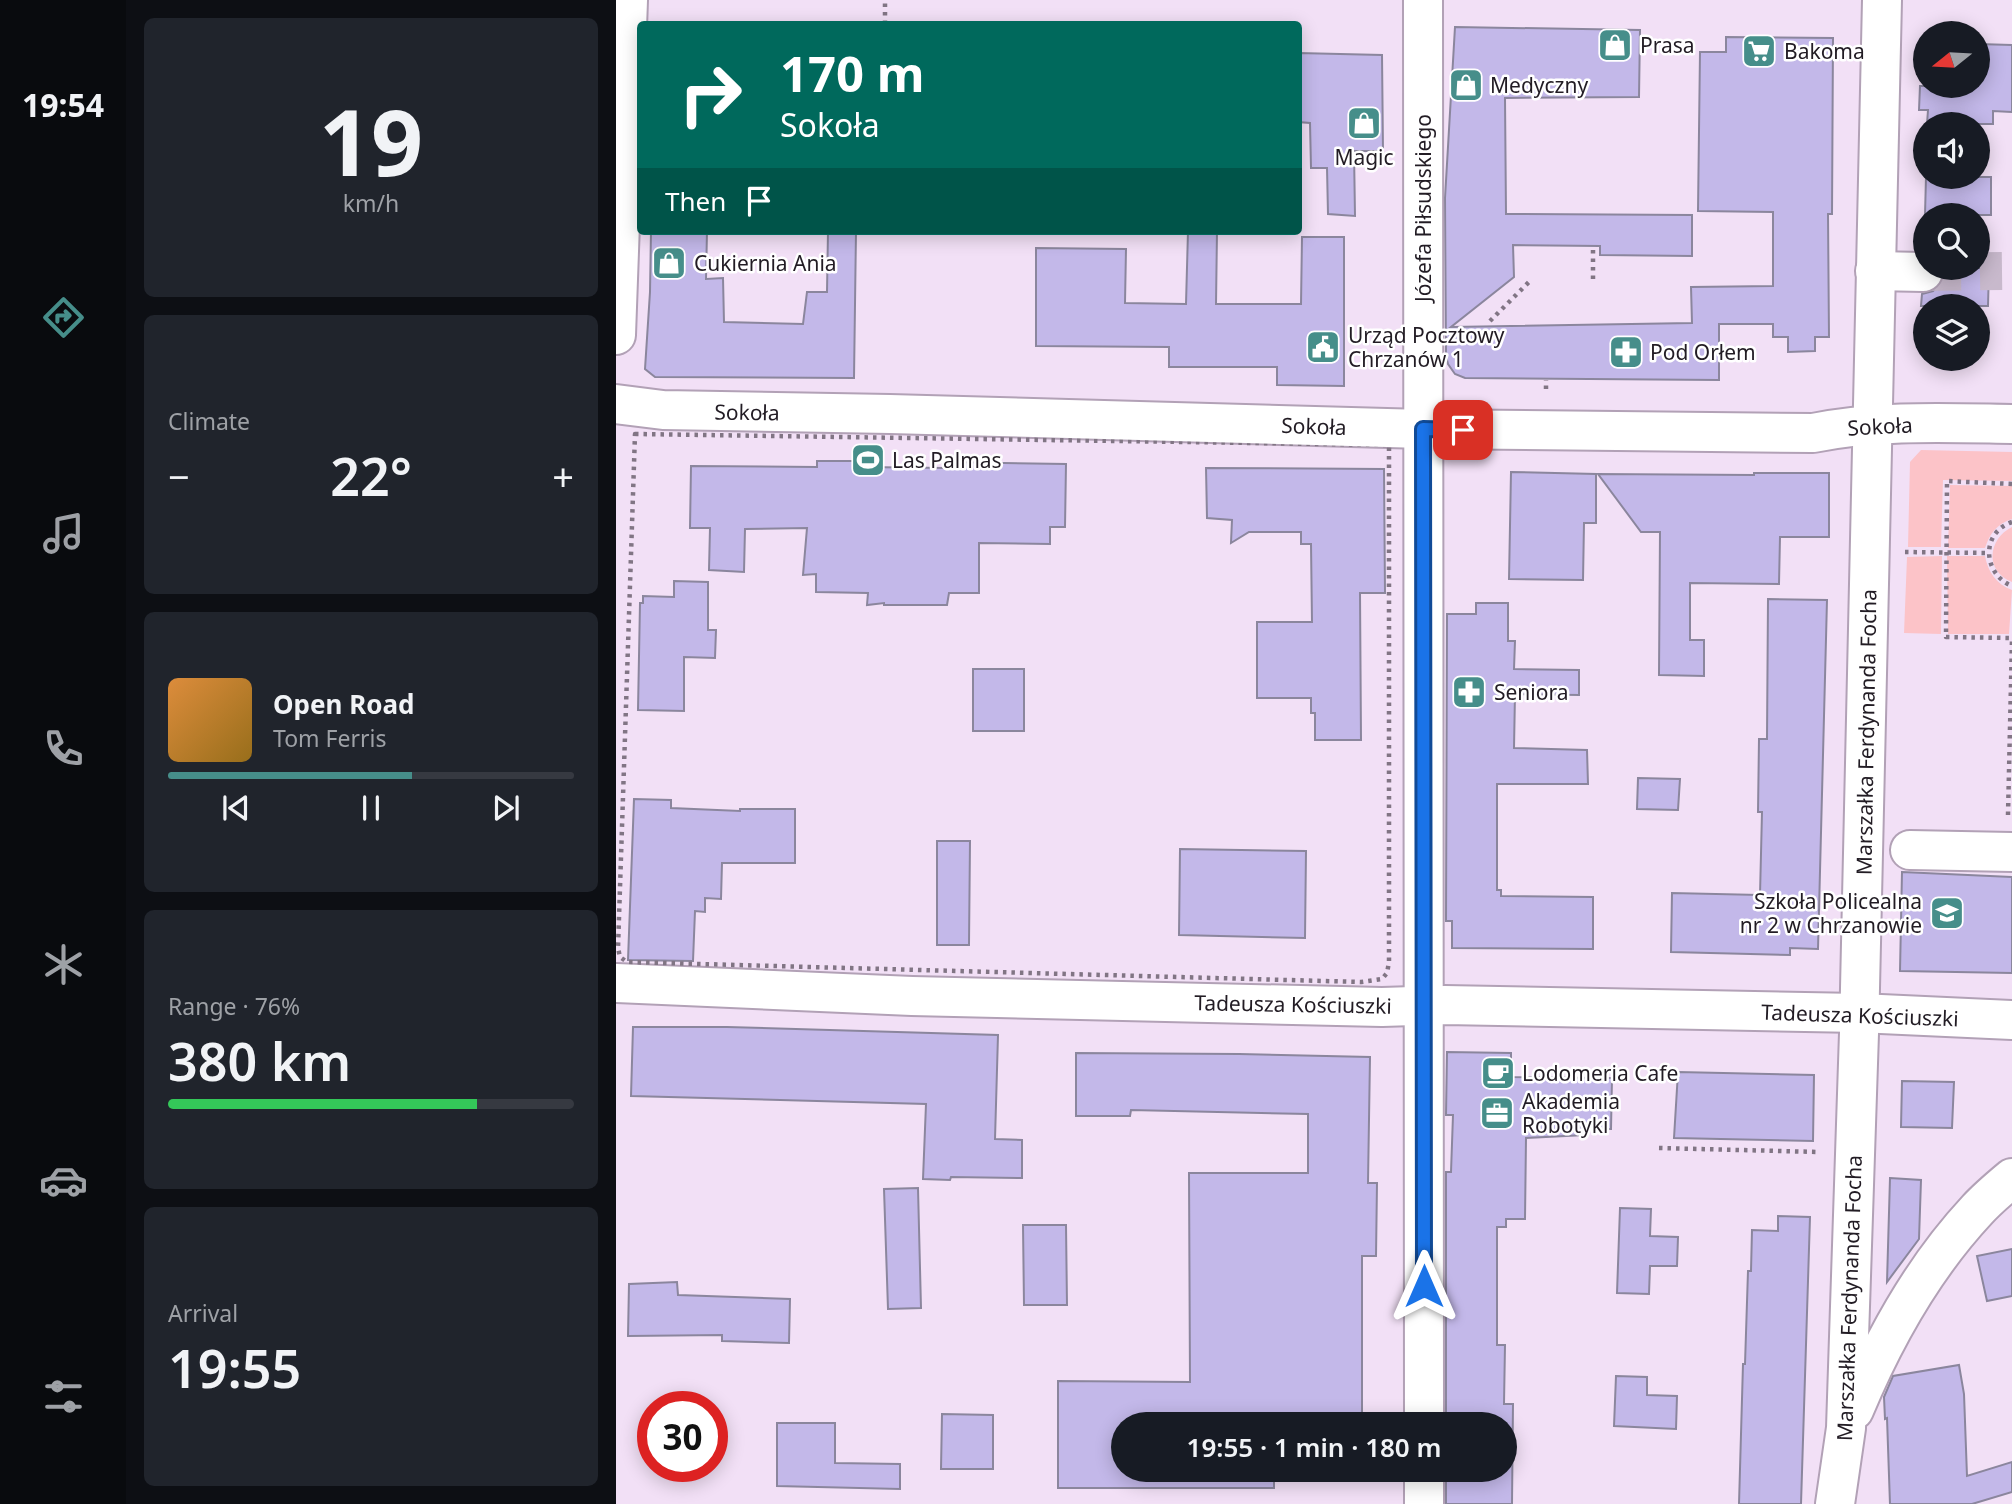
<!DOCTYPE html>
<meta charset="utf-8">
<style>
:root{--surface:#171b24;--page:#20242c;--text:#f1f3f6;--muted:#9ea1a6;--line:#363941;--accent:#468e8a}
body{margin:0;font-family:"Noto Sans",sans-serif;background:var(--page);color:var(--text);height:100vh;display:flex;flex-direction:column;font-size:26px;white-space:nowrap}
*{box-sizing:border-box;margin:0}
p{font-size:23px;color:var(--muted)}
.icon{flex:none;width:38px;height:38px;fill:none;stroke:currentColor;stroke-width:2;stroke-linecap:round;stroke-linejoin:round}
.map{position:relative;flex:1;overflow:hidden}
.side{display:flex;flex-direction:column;gap:18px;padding:18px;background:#0d0f14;width:490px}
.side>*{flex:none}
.banner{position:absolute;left:21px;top:21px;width:665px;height:214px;border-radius:7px;box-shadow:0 4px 18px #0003;background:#00695c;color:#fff;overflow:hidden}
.needle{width:46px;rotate:252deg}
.buttons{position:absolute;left:1297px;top:21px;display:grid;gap:14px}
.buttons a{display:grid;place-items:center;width:77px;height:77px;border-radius:50%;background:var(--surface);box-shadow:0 4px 18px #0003;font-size:35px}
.speed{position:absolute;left:21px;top:1391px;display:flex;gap:14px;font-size:35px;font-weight:700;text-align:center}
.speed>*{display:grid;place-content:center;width:91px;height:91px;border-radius:50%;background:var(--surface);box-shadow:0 4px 18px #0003;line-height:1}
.speed .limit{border:10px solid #d22;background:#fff;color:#111}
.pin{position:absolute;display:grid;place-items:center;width:60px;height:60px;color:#fff;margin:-30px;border-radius:14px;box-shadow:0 4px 10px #0006}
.me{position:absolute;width:77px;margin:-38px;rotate:0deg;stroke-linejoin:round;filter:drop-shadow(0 0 5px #0008)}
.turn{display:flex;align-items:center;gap:24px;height:147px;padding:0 28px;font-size:32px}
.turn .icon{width:91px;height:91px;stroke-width:2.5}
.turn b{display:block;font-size:49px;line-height:60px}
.then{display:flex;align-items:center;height:66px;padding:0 28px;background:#0003;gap:14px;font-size:26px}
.big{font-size:52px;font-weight:600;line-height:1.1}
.side .tile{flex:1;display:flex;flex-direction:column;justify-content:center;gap:10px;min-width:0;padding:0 24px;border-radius:10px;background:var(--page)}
.side .dial{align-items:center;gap:0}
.dial b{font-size:91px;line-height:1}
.song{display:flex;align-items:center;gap:21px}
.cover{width:84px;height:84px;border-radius:10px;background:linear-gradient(135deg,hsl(30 70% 55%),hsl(40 70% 35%))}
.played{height:7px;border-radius:4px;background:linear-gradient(90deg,var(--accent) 60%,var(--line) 60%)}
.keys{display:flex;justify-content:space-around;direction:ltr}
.heat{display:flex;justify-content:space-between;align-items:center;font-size:38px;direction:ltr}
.charge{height:10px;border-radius:5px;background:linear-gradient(90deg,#34c759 76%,var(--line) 0)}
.trip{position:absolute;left:495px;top:1412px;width:406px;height:70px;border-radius:35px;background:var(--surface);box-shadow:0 4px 18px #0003;font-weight:600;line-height:70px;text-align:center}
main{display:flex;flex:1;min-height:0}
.menu{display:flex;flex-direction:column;width:126px;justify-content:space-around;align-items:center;background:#090b0e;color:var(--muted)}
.menu .icon{width:49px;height:49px}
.menu .active{color:var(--accent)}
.menu b{font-size:32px;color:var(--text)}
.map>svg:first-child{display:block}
</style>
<main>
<nav class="menu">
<b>19:54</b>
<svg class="icon active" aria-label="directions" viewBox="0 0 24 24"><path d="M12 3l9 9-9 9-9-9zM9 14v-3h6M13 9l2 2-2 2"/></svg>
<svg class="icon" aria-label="music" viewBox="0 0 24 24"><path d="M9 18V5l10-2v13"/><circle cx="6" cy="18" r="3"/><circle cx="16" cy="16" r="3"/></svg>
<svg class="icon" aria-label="phone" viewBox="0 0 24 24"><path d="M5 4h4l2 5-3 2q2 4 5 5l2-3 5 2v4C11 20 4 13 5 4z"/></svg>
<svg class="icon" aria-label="climate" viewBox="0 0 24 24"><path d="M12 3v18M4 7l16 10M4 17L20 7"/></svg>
<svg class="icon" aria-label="car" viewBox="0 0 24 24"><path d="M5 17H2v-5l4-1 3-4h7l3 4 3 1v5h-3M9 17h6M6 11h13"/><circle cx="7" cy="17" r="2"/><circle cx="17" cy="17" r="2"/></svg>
<svg class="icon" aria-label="filters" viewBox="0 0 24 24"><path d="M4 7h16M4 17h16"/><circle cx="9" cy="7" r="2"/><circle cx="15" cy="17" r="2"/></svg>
</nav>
<section class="side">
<div class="tile dial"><b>19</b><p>km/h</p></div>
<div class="tile"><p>Climate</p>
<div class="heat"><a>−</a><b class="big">22°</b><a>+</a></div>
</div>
<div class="tile">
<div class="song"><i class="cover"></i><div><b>Open Road</b><p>Tom Ferris</p></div></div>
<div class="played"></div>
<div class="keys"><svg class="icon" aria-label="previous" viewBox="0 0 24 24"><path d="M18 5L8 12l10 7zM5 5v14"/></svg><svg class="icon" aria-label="pause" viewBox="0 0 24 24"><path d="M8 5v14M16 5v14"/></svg><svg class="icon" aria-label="next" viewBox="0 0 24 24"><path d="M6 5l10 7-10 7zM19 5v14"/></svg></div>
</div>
<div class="tile"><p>Range · 76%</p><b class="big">380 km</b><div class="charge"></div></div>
<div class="tile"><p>Arrival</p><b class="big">19:55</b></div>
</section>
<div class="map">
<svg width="1396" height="1504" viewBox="0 0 1396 1504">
<rect width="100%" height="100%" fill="#f2e0f6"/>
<g fill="#fcc3c8">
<polygon points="1305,450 1396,452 1396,481 1327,480 1325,547 1292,547 1294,462"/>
<path d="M 1334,485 L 1396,486 L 1396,519 C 1381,524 1374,533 1369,548 L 1332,548 Z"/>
<path d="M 1396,527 L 1396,582 C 1368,571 1372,539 1396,527 Z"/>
<polygon points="1326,556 1325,634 1288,633 1291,557"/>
<path d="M 1331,556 L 1369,556 C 1372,572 1380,584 1396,590 L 1393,634 L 1332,634 Z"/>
</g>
<g fill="#c3b8e9" stroke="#8b869d" stroke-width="2">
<polygon points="839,27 1024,30 1023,97 889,98 890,214 1076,215 1076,256 984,255 984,246 897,245 898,277 835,327 1076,323 1075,287 1157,286 1157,212 1082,211 1084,52 1110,52 1110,37 1217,38 1216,214 1212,214 1213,337 1199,337 1199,351 1172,352 1172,337 1157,337 1157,324 1103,324 1103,380 849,378 839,374 832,364 830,356 829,198"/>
<polygon points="1362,44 1396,45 1396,112 1377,111 1377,124 1311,124 1312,110 1303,110 1304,86 1362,86"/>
<polygon points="682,53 766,55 767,151 738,151 739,216 712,214 711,168 695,168 694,123 682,122"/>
<polygon points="1310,177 1375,177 1375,215 1309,215"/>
<polygon points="35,231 91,231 90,279 107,278 108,322 187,324 191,292 211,292 212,231 240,231 238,378 39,377 29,369 34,292"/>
<polygon points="572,231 601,231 600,304 685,304 686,237 728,237 728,386 661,385 661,367 553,367 553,347 420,346 420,248 510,249 509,303 570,304"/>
<polygon points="1328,268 1373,268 1372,306 1305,306 1306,294 1317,291 1325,284 1329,273"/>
<polygon points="201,461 245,461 246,467 330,468 330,462 450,464 449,527 434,527 434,544 363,543 363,593 333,593 331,605 268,605 268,603 251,605 252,593 200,592 200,574 187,575 191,528 129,529 128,572 93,570 94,528 74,528 75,466 201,467"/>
<polygon points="590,468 768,469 769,593 744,593 745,740 699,740 699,713 695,713 695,698 641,698 641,622 696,622 695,544 685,544 685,532 633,532 615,543 616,520 591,518"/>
<polygon points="895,472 980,474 980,523 968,523 967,580 893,579"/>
<polygon points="1138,473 1213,473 1213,537 1164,537 1163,584 1074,583 1074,640 1088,640 1088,676 1043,675 1044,532 1025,532 982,474 1138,475"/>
<polygon points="58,581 92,582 92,630 100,630 99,658 68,657 68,711 22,710 24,603 27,603 27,596 58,597"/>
<polygon points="1152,599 1211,600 1202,949 1174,948 1174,955 1055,952 1056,893 1144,895 1146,812 1142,812 1143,739 1151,739"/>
<polygon points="860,603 892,603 892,641 899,641 898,669 963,670 963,695 899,694 898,748 971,750 972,784 881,784 881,890 885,890 885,896 977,897 977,949 836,948 836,921 830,921 831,614 860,614"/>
<rect x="357" y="669" width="51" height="62"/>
<polygon points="1022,778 1064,779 1062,810 1021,809"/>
<polygon points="18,799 55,800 55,808 124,811 124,809 179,809 179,863 106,863 105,899 89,898 89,912 79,911 77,961 12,960"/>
<polygon points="321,841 354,841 353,945 321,945"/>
<polygon points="564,849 690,851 689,938 563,935"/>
<polygon points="1286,872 1396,877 1396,973 1284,971"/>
<polygon points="17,1027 111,1027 382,1035 379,1139 406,1140 406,1178 335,1177 334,1180 307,1179 310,1104 15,1096"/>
<polygon points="831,1052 895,1053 895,1077 996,1078 995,1129 969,1129 969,1135 910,1138 909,1219 890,1219 890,1227 881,1227 881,1345 889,1345 888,1404 897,1404 896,1504 830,1504 830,1470 889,1470 889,1424 830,1424 830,1172 835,1172 837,1115 830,1115"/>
<polygon points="460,1053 623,1054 754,1057 752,1183 761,1183 760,1256 746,1256 746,1414 658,1414 658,1424 508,1424 508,1470 658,1470 658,1488 442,1488 442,1381 574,1382 573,1173 692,1173 692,1114 515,1110 514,1116 460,1116"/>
<polygon points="1062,1072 1198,1075 1197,1141 1058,1138"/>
<polygon points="1286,1081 1338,1082 1336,1128 1285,1127"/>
<polygon points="1274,1178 1305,1180 1303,1239 1271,1282"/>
<polygon points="302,1188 305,1308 272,1309 268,1189"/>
<polygon points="1004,1208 1035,1209 1034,1236 1062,1237 1061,1266 1034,1266 1033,1294 1001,1293"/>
<polygon points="1162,1216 1194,1217 1185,1504 1123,1504 1127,1364 1129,1364 1132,1271 1135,1271 1136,1230 1162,1231"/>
<polygon points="407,1225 450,1225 451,1305 408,1305"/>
<polygon points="1396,1249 1396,1296 1371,1301 1361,1256"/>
<polygon points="61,1282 62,1295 174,1299 173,1343 106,1341 106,1335 12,1336 13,1284"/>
<polygon points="1343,1365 1348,1394 1351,1476 1396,1462 1396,1492 1356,1504 1274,1504 1271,1418 1269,1419 1268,1397 1277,1376"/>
<polygon points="1000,1376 1031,1377 1031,1395 1061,1396 1060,1429 998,1426"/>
<polygon points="326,1414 377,1415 377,1469 325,1469"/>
<polygon points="161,1423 219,1423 219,1463 284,1464 284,1489 161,1486"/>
</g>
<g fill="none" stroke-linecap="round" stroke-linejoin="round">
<polyline stroke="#c8b9cc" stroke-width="38" stroke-dasharray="38 19" stroke-linecap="butt" points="1307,272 1386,271"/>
<g stroke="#b2a1b6" stroke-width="42">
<g id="minor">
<polyline points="807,0 808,1424"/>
<polyline points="1259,271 1307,272"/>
<polyline points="0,335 12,0"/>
<path d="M 0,404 L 47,410 L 274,414 L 807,429 L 1197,433 C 1263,420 1329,423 1396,424"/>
<polyline points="1294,850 1396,852"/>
<polyline points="0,983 296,996 766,1007 829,1005 1243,1013 1396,1020"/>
<path d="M 1238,1410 C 1268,1338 1307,1268 1361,1210 C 1371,1199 1384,1188 1396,1178"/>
<polyline points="808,1504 808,1470"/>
<polyline points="1219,1504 1230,1428 1243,1033 1266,0"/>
</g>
</g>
<g stroke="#817584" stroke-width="4.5" stroke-dasharray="3.5 5" stroke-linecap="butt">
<polyline points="269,24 269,3"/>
<polyline points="977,279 977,246"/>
<polyline points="874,321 916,279"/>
<polyline points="930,389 930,380"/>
<polygon points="19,434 773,445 773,962 771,973 766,979 745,982 11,962 4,957 2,948"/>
<polyline points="1396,484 1331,481 1330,637 1396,638"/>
<path d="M 1396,522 C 1364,533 1367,574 1396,586"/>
<polyline points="1289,552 1372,553"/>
<polyline points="1392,815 1396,640"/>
<polyline points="1043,1148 1204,1152"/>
</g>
<use href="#minor" stroke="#fff" stroke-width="38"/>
</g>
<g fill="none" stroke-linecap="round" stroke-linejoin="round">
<g stroke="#114b97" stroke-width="18">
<polyline id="route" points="808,1286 807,429 847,430"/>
</g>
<use href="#route" stroke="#1a73e8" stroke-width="12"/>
</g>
<defs>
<g id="shop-square" transform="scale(1.75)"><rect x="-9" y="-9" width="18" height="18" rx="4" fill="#468e8a" stroke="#fff"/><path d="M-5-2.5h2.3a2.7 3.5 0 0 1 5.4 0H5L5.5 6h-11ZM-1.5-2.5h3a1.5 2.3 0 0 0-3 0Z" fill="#fff"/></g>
<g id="supermarket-square" transform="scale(1.75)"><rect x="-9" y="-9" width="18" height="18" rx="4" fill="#468e8a" stroke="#fff"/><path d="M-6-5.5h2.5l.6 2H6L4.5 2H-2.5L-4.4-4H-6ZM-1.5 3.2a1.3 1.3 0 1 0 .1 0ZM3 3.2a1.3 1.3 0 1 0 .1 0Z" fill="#fff"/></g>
<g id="civic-square" transform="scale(1.75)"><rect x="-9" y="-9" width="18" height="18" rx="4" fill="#468e8a" stroke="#fff"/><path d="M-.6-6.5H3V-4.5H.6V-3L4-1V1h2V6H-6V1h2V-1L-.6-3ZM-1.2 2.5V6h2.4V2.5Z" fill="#fff"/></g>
<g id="pharmacy-square" transform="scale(1.75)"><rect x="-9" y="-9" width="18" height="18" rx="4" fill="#468e8a" stroke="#fff"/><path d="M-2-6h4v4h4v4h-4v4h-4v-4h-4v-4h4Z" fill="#fff"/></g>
<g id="stadium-square" transform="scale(1.75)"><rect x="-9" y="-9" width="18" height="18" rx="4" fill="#468e8a" stroke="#fff"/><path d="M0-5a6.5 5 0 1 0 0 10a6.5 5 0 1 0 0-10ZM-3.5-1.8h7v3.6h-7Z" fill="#fff"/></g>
<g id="school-square" transform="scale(1.75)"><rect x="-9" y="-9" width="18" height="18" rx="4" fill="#468e8a" stroke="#fff"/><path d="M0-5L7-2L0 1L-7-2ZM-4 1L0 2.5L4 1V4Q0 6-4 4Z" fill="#fff"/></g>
<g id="cafe-square" transform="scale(1.75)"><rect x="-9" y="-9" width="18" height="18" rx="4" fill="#468e8a" stroke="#fff"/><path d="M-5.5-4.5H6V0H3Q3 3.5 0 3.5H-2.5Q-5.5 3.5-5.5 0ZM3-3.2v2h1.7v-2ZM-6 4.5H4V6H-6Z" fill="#fff"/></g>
<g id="office-square" transform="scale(1.75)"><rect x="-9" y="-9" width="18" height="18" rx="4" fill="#468e8a" stroke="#fff"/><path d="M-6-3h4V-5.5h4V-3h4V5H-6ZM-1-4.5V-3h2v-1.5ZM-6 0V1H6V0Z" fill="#fff"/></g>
</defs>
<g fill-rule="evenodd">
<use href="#shop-square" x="999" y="45"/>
<use href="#supermarket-square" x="1143" y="51"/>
<use href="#shop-square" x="850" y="85"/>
<use href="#shop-square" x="748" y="123"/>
<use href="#shop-square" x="53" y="263"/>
<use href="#civic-square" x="707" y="347"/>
<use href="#pharmacy-square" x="1010" y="352"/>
<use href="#stadium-square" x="252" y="460"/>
<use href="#pharmacy-square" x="853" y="692"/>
<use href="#school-square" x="1331" y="913"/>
<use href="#cafe-square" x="882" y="1073"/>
<use href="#office-square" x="881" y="1113"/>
</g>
<g text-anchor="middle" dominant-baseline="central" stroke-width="5" stroke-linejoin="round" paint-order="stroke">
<g font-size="21" fill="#221c24" stroke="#fff" text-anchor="start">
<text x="1024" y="45">Prasa</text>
<text x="1168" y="51">Bakoma</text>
<text x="874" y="85">Medyczny</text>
<text x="748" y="157" text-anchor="middle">Magic</text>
<text x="78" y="263">Cukiernia Ania</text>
<text x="732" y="335">Urząd Pocztowy<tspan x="732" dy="24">Chrzanów 1</tspan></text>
<text x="1034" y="352">Pod Orłem</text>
<text x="276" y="460">Las Palmas</text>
<text x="878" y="692">Seniora</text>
<text x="1306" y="901" text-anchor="end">Szkoła Policealna<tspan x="1306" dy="24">nr 2 w Chrzanowie</tspan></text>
<text x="906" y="1073">Lodomeria Cafe</text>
<text x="906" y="1101">Akademia<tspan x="906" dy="24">Robotyki</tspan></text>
</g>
<g font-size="21" fill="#221c24" stroke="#fff">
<text transform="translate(807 208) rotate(-90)">Józefa Piłsudskiego</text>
<text transform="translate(131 412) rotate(1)">Sokoła</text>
<text transform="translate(698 426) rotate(2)">Sokoła</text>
<text transform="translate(1264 426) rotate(-3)">Sokoła</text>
<text transform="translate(1250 732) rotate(-89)">Marszałka Ferdynanda Focha</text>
<text transform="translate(677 1004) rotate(1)">Tadeusza Kościuszki</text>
<text transform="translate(1244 1015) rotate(2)">Tadeusza Kościuszki</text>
<text transform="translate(1233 1298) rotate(-88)">Marszałka Ferdynanda Focha</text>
</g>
</g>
</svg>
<div class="buttons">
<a><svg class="needle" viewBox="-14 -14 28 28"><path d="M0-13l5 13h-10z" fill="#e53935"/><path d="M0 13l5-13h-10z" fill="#9ea1a6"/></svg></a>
<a><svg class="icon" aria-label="sound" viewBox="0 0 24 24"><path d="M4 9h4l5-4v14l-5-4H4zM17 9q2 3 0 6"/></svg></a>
<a><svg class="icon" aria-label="search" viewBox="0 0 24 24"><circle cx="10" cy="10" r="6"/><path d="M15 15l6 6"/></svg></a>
<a><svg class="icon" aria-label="layers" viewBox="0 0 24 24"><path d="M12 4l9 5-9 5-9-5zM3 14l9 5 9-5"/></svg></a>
</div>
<div class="speed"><div class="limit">30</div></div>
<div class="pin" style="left:847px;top:430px;background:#d93025"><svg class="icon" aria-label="arrive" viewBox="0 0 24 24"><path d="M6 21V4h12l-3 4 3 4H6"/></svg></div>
<svg class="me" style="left:808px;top:1286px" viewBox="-20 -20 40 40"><path d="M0-17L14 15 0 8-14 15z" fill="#1a73e8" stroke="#fff" stroke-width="4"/></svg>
<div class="trip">19:55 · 1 min · 180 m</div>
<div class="banner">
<div class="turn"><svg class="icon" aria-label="right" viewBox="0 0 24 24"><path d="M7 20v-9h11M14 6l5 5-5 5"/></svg><div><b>170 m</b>Sokoła</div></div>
<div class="then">Then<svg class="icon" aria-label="arrive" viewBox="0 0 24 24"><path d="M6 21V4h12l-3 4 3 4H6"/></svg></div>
</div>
</div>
</main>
